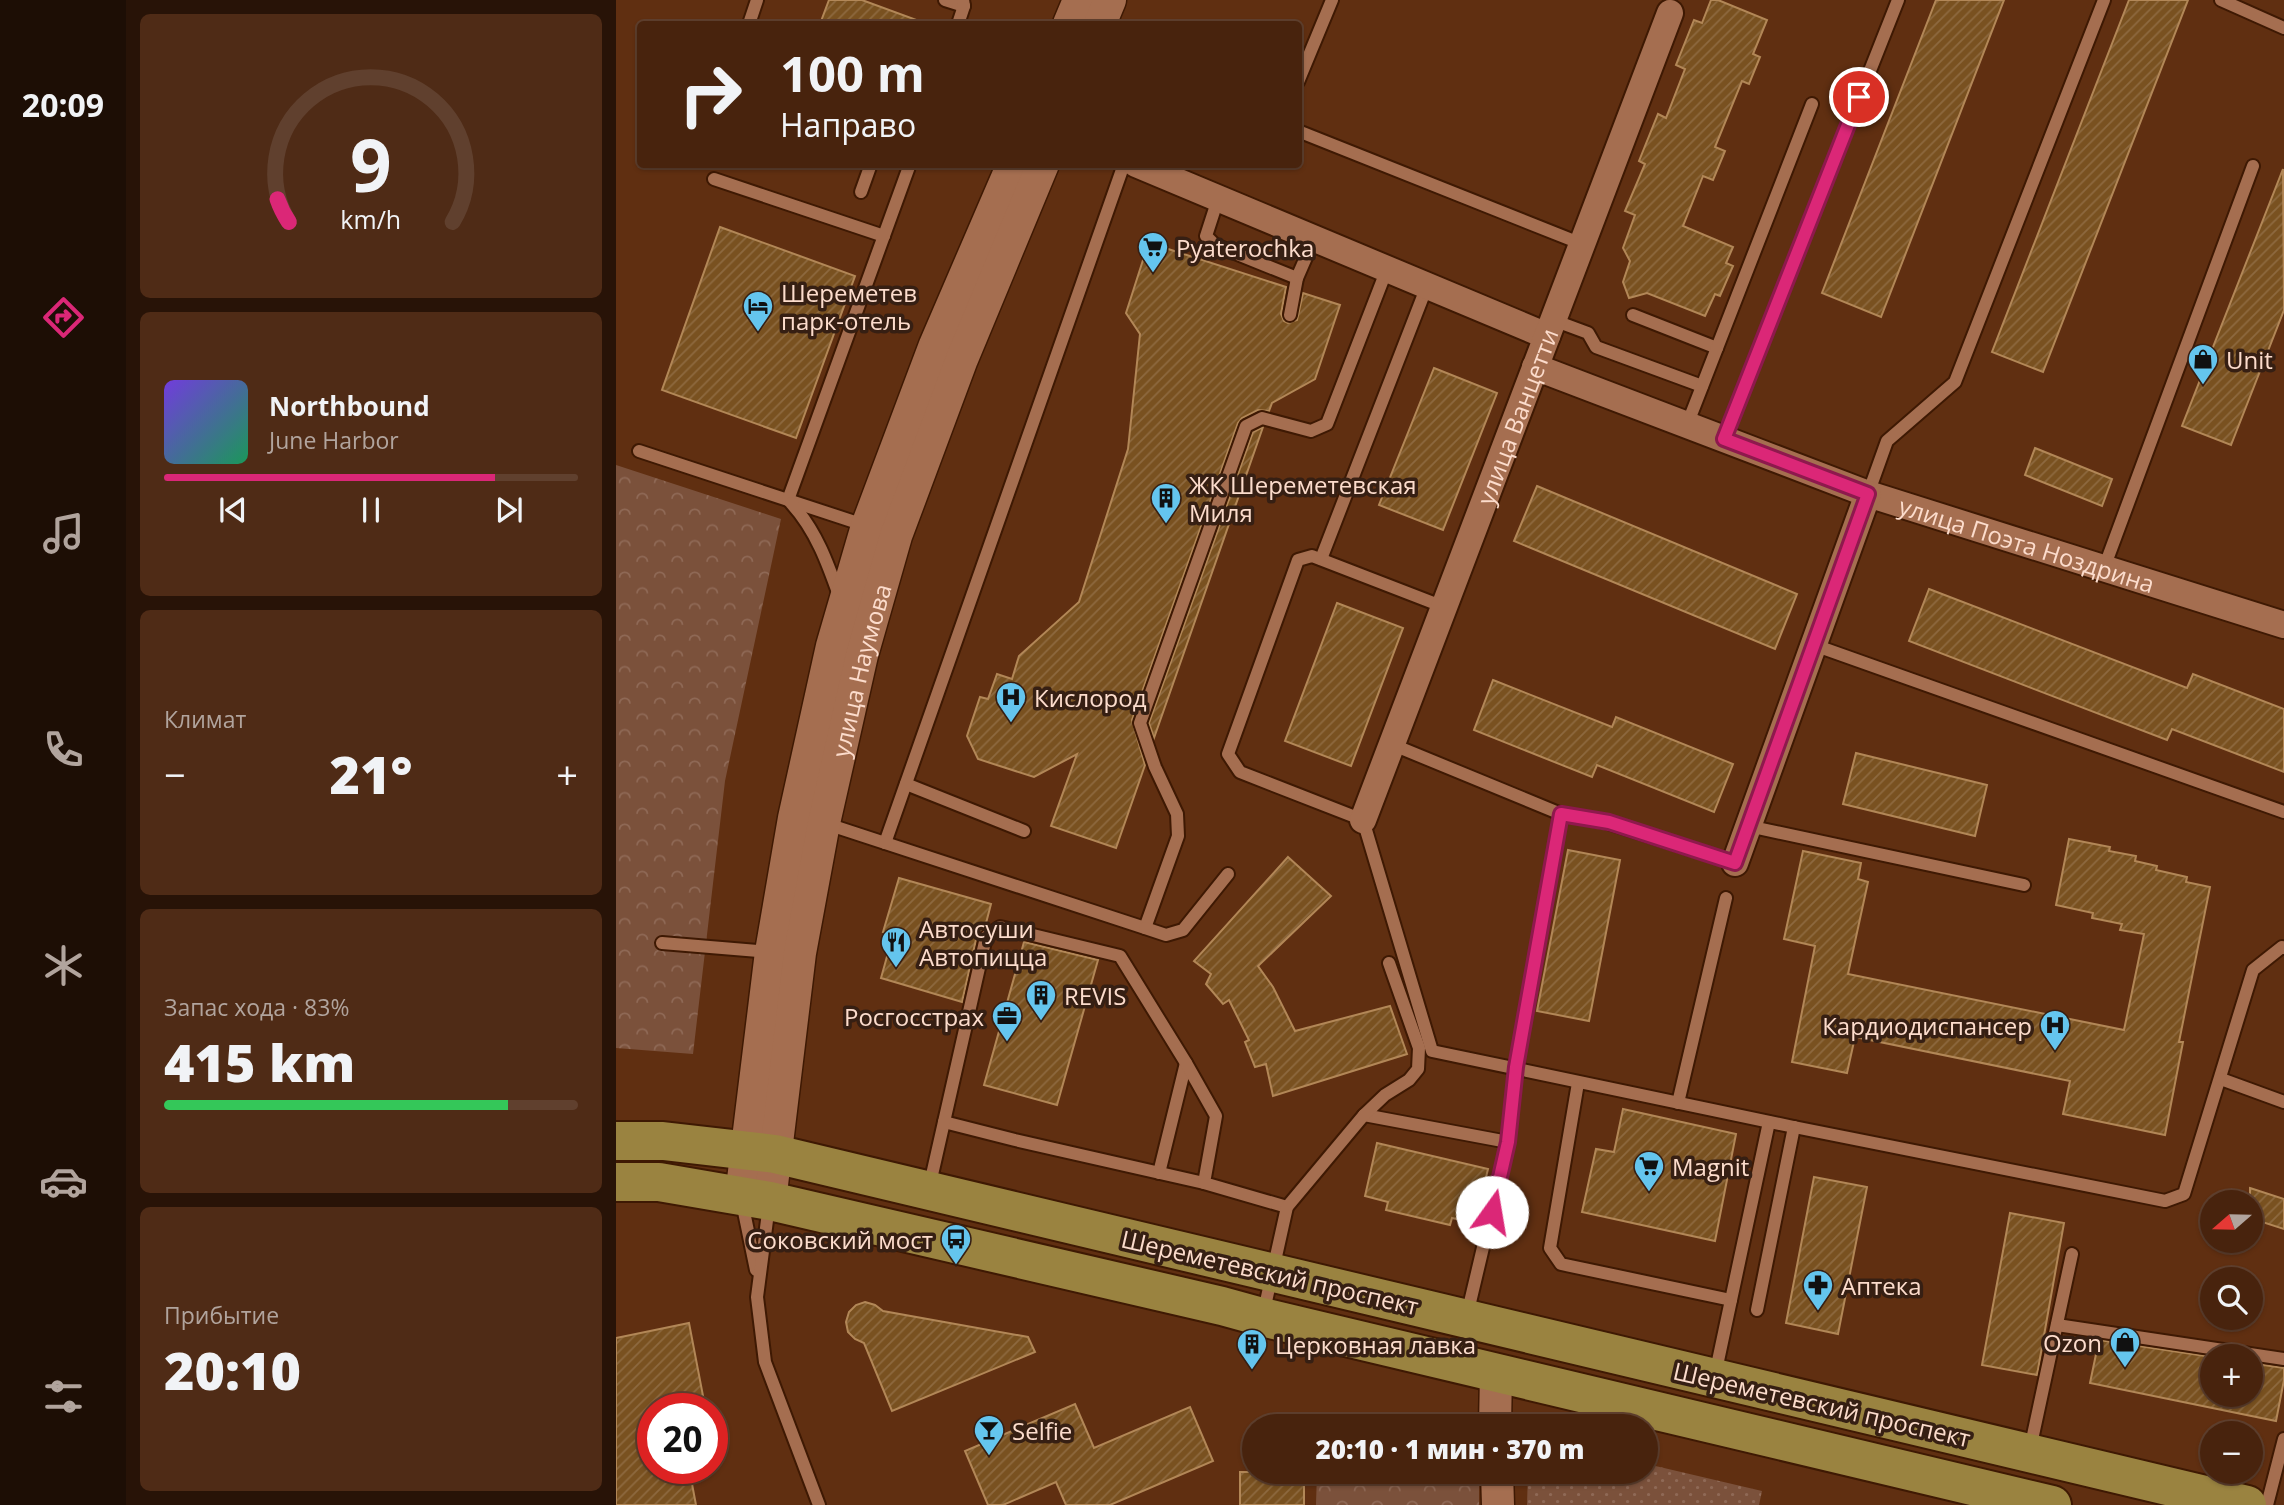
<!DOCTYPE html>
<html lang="ru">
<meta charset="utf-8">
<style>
:root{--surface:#48230d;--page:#4f2b16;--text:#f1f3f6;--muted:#b1a49d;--line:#60402e;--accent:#db2777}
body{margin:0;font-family:"Open Sans",sans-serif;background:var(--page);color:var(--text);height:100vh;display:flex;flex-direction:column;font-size:26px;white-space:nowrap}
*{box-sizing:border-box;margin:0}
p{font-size:23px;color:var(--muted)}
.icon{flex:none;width:38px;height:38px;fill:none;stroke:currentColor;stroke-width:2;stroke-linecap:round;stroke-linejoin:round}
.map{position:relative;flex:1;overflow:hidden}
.side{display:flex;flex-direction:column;gap:14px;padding:14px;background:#281307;width:490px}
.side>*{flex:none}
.top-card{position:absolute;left:21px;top:21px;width:665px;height:147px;border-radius:7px;box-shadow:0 2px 5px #0004,0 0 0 2px var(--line);background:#48230d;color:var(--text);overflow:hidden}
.needle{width:46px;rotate:250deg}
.controls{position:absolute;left:1584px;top:1190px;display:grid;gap:14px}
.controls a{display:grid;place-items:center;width:63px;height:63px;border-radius:50%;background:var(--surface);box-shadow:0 2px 5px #0004,0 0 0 2px var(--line);font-size:35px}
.speed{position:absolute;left:21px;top:1393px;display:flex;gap:14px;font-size:35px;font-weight:700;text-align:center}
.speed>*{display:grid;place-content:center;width:91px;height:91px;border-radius:50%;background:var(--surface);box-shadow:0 2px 5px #0004,0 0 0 2px var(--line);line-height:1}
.speed .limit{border:10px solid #d22;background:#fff;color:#111}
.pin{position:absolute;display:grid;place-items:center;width:60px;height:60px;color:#fff;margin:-30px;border:4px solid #fff;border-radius:50%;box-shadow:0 2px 7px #0007}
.me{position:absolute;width:77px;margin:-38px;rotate:13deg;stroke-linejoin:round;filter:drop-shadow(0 0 5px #0008)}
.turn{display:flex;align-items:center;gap:24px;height:147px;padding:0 28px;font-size:32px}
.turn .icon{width:91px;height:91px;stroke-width:2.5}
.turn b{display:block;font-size:49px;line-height:60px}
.big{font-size:52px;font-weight:800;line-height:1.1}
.side .tile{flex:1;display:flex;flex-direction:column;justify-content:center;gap:10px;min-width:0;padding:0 24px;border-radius:10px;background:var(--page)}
.side .dial{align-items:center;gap:0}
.dial svg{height:182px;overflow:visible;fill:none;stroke:var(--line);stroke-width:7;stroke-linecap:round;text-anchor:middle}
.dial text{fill:var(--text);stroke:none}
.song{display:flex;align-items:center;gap:21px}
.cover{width:84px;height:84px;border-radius:10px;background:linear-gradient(135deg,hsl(260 70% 55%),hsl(150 70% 35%))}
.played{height:7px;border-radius:4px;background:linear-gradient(90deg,var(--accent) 80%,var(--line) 80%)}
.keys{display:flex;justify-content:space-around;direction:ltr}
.heat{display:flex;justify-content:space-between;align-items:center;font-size:38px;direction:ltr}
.charge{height:10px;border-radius:5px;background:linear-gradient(90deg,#34c759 83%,var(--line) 0)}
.trip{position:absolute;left:626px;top:1414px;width:416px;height:70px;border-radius:35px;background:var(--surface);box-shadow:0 2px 5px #0004,0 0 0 2px var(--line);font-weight:800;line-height:70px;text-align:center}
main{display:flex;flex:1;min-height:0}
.menu{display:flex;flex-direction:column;width:126px;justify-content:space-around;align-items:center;background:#1d0e05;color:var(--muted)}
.menu .icon{width:49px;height:49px}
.menu .on{color:var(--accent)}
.menu b{font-size:32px;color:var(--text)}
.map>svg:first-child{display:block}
</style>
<main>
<nav class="menu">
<b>20:09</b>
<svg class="icon on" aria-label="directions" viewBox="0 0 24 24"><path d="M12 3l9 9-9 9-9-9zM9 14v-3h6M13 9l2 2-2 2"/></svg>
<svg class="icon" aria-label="music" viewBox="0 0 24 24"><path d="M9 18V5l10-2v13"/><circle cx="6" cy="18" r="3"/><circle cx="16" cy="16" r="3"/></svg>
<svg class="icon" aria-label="phone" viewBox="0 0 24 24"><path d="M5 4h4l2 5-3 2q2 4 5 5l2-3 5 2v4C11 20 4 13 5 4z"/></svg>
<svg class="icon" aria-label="climate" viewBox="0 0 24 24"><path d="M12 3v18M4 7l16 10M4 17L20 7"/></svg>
<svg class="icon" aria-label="car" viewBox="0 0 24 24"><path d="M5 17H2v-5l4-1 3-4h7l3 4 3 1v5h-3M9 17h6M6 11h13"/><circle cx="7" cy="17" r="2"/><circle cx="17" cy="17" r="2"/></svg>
<svg class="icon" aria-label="filters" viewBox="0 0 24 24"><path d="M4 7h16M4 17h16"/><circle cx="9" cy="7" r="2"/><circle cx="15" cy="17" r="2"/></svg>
</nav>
<section class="side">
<div class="tile dial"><svg viewBox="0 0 100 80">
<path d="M14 69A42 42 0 1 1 86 69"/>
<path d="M14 69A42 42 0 0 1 9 59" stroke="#db2777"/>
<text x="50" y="56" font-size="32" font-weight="700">9</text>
<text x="50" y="72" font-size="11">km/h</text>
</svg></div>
<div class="tile">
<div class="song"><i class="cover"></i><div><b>Northbound</b><p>June Harbor</p></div></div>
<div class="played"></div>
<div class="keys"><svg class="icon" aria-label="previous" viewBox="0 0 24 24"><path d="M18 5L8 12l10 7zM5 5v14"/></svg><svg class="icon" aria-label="pause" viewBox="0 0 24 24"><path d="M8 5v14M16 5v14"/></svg><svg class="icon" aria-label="next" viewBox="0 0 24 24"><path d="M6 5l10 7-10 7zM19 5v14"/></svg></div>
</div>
<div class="tile"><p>Климат</p>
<div class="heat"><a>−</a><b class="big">21°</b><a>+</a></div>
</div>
<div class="tile"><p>Запас хода · 83%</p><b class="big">415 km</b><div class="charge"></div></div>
<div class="tile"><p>Прибытие</p><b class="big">20:10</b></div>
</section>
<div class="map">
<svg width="1668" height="1505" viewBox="0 0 1668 1505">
<defs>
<pattern id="grass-dots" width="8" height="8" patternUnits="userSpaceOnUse" patternTransform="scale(1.75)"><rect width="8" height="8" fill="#7b513b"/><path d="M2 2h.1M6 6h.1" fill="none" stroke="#8f6956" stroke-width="1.8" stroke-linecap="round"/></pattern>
<pattern id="park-crowns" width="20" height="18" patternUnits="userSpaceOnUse" patternTransform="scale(1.75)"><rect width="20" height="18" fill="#7b513b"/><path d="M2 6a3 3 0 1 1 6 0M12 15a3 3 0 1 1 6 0" fill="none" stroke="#8f6956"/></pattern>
<pattern id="building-hatch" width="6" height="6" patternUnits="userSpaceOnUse" patternTransform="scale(1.75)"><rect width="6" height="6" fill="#795120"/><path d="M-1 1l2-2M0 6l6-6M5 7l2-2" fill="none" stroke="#8d693f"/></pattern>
</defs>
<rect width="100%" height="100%" fill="#602f11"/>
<polygon fill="url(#grass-dots)" points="1031,1464 1146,1491 1143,1505 911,1505 912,1472 1031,1472"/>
<g fill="url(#park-crowns)">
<polygon points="0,465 165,519 109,781 77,1054 0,1048"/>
<polygon points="702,1412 782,1426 702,1426"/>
<polygon points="701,1472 861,1472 863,1475 863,1505 700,1505"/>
</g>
<g fill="url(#building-hatch)" stroke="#b28757" stroke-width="2">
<polygon points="213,0 246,0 306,22 305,24 204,24"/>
<polygon points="1095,0 1102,0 1151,20 1137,54 1144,57 1133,84 1126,81 1099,147 1109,151 1097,180 1087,176 1067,226 1117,247 1110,263 1117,266 1104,296 1099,294 1089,316 1031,293 1013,298 1007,282 1014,261 1007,248 1019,215 1009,211 1029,164 1023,161 1042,114 1050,118 1069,69 1060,65 1078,20 1086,23"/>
<polygon points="1320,0 1388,0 1265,317 1206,293"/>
<polygon points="1513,0 1572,0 1427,372 1376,352"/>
<polygon points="1667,169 1668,310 1615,445 1566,426"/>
<polygon points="104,227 239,276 180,438 46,390"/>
<polygon points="549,248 670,287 665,314 668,321 672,323 681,320 687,293 724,305 699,379 656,403 653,411 642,410 626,418 622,423 516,720 529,765 500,848 435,826 461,754 418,777 362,759 351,736 364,697 372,699 381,674 396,679 403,656 463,602 512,449 524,334 510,313 528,257"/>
<polygon points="818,368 881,393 827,530 763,505"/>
<polygon points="647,427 538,738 533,723 637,432"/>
<polygon points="1419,448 1496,479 1486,506 1409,475"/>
<polygon points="921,486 1181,594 1159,649 898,541"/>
<polygon points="1313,589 1571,688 1577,674 1668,709 1668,772 1556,729 1551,740 1293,641"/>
<polygon points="721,603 787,628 735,766 669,741"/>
<polygon points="877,680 996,727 1000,717 1117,764 1098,812 981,765 976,777 858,730"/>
<polygon points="1240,753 1371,785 1359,836 1227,804"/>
<polygon points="1453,839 1494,847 1493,851 1520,856 1519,861 1541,866 1540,870 1571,877 1570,882 1594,887 1563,1042 1567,1042 1549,1135 1447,1114 1454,1081 1239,1037 1231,1073 1176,1062 1199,946 1168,939 1187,851 1245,863 1242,879 1252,882 1232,974 1508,1030 1528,934 1504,930 1506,924 1476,918 1477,913 1440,905"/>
<polygon points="952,850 1004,860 973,1021 921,1011"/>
<polygon points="672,857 715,896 642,966 657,987 679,1031 774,1006 791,1054 657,1096 650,1064 639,1067 629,1042 633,1040 613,1000 607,1004 590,984 595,974 578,961"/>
<polygon points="283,878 375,904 369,927 361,935 346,1002 265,978 277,935 267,932"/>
<polygon points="408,942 482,960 441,1105 368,1085"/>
<polygon points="1007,1109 1120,1134 1099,1241 966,1212 980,1149 998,1152"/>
<polygon points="761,1143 872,1169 859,1223 836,1218 834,1225 770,1210 772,1202 749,1196"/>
<polygon points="1198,1177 1251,1187 1222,1334 1170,1323"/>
<polygon points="1634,1188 1668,1199 1668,1229 1634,1218"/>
<polygon points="1394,1213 1448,1223 1421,1375 1366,1365"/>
<polygon points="249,1302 259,1305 267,1311 412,1337 419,1352 276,1411 248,1343 239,1339 232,1332 230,1322 233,1312 240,1305"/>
<polygon points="73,1323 88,1401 62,1409 37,1409 37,1468 73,1468 80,1505 0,1505 0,1338"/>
<polygon points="1483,1340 1596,1357 1596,1395 1634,1395 1634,1363 1668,1368 1668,1380 1660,1421 1474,1383"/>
<polygon points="459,1404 478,1448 574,1407 597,1461 494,1505 450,1505 440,1482 387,1505 372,1505 349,1451"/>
<rect x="624" y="1472" width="64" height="33"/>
</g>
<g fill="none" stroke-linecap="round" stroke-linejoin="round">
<g stroke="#3e1903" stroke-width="16">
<g id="service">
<polyline points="329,0 348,6"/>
<polyline points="1605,0 1668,28"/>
<polyline points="133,24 141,0"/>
<polyline points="342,24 348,6 347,0"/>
<polyline points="682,82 716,0"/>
<polyline points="682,131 966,244"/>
<polyline points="98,179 268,236"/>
<polyline points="245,192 255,164"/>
<polyline points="602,199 590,236 599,245 681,278"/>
<polyline points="674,315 681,278 698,239"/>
<polyline points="1017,315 1101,348"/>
<polyline points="937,320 972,333 980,347 1086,386"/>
<polyline points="1071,425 1196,104"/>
<polyline points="1108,439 1282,0"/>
<polyline points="23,451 251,526"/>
<polyline points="1252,494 1271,441 1339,382 1488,0"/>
<polyline points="172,500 294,164"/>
<path d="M 175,503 C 200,530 212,564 224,598"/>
<polyline points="705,559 811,286"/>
<polyline points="1488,568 1637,166"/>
<polyline points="828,607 696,556 682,560 612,754 624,772 747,820 816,1051 1178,1127 1549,1201 1568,1194 1637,970 1666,947 1668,948"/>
<polyline points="1198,645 1668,812"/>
<polyline points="775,744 945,814 993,823 1119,863"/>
<polyline points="290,784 408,831"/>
<polyline points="208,823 529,928 562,836 561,814 539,767 524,723 630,426 646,418 695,431 711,424 771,269"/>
<polyline points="1132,826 1408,885"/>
<polyline points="269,843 508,164"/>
<polyline points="529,928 550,935 567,930 612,874"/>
<polyline points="46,943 155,952"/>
<polyline points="1605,1079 1668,1102"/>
<polyline points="962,1083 934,1248 945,1264 1115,1300"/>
<polyline points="1062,1103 1110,898"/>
<polyline points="748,1115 892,1142 900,1067 945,814"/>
<polyline points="328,1122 399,1140 588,1183"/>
<polyline points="543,1173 570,1063"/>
<polyline points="313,1188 370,937 384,927 504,956 570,1063 600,1116 588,1183 671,1207"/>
<polyline points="126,1202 140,1270"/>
<polyline points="153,1205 141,1297 149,1362 203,1505"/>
<polyline points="1141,1310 1178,1127"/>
<polyline points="647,1315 671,1207 748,1115 769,1095 793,1080 802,1069 803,1048 773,963"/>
<polyline points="851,1315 892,1142"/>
<polyline points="1441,1325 1668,1359"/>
<polyline points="1099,1375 1153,1122"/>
<polyline points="1414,1449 1456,1254"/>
<polyline points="1651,1505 1668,1439"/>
</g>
</g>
<g stroke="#3e1903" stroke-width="30">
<g id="minor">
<polyline points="520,164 931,336"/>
<path id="s1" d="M 919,367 L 1252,494 L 1668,625"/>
<path id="s2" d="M 747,820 L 1054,13"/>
<polyline points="1119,863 1252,494"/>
</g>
</g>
<g stroke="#3e1903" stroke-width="35">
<g id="tertiary">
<polyline points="453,24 463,0"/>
<polyline points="484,24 494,0"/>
<polyline points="125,1196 155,952 178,818 216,646 251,526 319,345 397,164"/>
<path id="s3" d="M 154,1201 L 184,953 L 208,823 L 246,655 L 280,536 L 346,359 L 427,164"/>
<polyline points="879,1426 880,1373"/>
<polyline points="881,1472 882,1505"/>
</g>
</g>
<g stroke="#3e1903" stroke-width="42">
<g id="primary">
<polyline points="0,1141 47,1141 159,1154 1631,1505"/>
<polyline points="0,1182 43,1182 154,1201 606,1306 646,1317 1436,1505"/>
</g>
</g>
<use href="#service" stroke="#a56e50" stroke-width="12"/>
<use href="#minor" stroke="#a56e50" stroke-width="26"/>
<use href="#tertiary" stroke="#a56e50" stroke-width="32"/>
<use href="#primary" stroke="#9a8340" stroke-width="38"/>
</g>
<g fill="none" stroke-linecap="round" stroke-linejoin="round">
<g stroke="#8e194d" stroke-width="18">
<polyline id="route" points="876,1212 892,1142 900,1067 945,814 993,822 1119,863 1252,494 1108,439 1243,97"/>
</g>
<use href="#route" stroke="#db2777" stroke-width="12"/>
</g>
<defs>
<g id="supermarket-pin" transform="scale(1.575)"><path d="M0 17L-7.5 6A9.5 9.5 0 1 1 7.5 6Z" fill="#64c5ee" stroke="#361f13"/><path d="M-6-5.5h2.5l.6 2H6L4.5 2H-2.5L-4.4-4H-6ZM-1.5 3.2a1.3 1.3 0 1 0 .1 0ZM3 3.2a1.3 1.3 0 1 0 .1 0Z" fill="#111"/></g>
<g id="hotel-pin" transform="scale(1.575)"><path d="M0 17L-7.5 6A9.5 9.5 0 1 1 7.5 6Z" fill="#64c5ee" stroke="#361f13"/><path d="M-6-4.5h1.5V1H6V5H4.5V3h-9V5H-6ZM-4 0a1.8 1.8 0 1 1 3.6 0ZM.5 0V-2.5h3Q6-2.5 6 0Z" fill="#111"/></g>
<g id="shop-pin" transform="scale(1.575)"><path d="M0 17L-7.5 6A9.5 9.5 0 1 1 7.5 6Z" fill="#64c5ee" stroke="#361f13"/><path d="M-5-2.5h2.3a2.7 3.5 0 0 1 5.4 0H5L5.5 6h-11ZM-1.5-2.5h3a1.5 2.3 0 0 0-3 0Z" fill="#111"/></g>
<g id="building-pin" transform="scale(1.575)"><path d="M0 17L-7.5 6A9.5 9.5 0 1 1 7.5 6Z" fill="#64c5ee" stroke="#361f13"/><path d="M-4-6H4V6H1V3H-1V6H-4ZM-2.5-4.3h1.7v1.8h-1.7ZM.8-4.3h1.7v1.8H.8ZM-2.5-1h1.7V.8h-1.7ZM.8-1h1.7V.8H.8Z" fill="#111"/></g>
<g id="hospital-pin" transform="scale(1.575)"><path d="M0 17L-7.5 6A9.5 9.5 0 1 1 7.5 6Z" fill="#64c5ee" stroke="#361f13"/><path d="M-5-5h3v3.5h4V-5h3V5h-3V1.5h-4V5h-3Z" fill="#111"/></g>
<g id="restaurant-pin" transform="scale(1.575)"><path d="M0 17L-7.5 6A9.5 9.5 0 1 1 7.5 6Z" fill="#64c5ee" stroke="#361f13"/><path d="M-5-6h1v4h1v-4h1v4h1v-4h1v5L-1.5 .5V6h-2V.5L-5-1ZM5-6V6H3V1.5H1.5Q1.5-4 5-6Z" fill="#111"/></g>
<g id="office-pin" transform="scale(1.575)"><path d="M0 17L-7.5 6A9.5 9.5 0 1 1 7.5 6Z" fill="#64c5ee" stroke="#361f13"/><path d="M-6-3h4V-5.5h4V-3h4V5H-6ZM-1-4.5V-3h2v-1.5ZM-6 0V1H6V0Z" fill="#111"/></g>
<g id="bus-pin" transform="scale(1.575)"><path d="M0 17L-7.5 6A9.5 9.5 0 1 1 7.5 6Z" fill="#64c5ee" stroke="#361f13"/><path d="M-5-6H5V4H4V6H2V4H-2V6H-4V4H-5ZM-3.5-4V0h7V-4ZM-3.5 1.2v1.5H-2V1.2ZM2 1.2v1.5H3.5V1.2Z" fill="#111"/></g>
<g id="pharmacy-pin" transform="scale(1.575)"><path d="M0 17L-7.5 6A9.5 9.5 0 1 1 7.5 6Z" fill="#64c5ee" stroke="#361f13"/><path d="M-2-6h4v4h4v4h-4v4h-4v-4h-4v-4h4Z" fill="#111"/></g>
<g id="bar-pin" transform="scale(1.575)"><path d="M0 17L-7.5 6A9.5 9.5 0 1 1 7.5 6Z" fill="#64c5ee" stroke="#361f13"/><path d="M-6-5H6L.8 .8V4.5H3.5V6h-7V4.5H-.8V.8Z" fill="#111"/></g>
</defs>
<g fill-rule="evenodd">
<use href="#supermarket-pin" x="537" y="247"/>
<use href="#hotel-pin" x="142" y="306"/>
<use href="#shop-pin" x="1587" y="359"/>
<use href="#building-pin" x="550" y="498"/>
<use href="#hospital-pin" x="395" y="697"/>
<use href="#restaurant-pin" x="280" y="942"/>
<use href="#building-pin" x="425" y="995"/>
<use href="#office-pin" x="391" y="1016"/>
<use href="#hospital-pin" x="1439" y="1025"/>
<use href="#supermarket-pin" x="1033" y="1166"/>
<use href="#bus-pin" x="340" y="1239"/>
<use href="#pharmacy-pin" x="1202" y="1285"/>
<use href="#shop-pin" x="1509" y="1342"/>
<use href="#building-pin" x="636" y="1344"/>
<use href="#bar-pin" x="373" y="1430"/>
</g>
<g text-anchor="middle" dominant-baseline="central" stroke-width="7" stroke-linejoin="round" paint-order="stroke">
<g font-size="24" fill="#fcdccc" stroke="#361f13" text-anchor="start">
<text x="560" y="247">Pyaterochka</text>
<text x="165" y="292">Шереметев<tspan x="165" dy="28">парк-отель</tspan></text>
<text x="1610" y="359">Unit</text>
<text x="573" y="484">ЖК Шереметевская<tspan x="573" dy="28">Миля</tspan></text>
<text x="418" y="697">Кислород</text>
<text x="303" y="928">Автосуши<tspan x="303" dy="28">Автопицца</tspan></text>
<text x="448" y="995">REVIS</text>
<text x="368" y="1016" text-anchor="end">Росгосстрах</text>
<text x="1416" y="1025" text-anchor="end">Кардиодиспансер</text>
<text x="1056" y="1166">Magnit</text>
<text x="317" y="1239" text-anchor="end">Соковский мост</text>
<text x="1225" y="1285">Аптека</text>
<text x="1486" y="1342" text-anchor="end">Ozon</text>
<text x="659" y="1344">Церковная лавка</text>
<text x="396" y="1430">Selfie</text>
</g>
<g font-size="24" fill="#fcdccc" stroke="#361f13">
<text stroke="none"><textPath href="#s2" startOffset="432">улица Ванцетти</textPath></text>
<text stroke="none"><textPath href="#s1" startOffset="523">улица Поэта Ноздрина</textPath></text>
<text stroke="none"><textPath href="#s3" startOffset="539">улица Наумова</textPath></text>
<text transform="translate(654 1272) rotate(13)">Шереметевский проспект</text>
<text transform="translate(1206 1404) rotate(13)">Шереметевский проспект</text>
</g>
</g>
</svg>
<div class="controls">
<a><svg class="needle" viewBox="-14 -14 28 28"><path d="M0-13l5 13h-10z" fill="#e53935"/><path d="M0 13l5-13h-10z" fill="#b1a49d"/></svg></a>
<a><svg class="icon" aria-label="search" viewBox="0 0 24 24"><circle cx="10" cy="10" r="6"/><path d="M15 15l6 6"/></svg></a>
<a>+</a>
<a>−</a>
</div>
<div class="speed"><div class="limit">20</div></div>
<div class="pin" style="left:1243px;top:97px;background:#d93025"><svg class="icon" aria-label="arrive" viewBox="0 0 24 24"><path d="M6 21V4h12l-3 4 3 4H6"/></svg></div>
<svg class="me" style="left:876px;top:1212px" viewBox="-20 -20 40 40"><circle r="19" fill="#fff"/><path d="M0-13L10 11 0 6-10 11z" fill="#db2777"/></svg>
<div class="trip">20:10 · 1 мин · 370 m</div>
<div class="top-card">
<div class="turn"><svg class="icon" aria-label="right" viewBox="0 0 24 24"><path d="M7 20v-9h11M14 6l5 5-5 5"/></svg><div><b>100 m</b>Направо</div></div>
</div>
</div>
</main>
